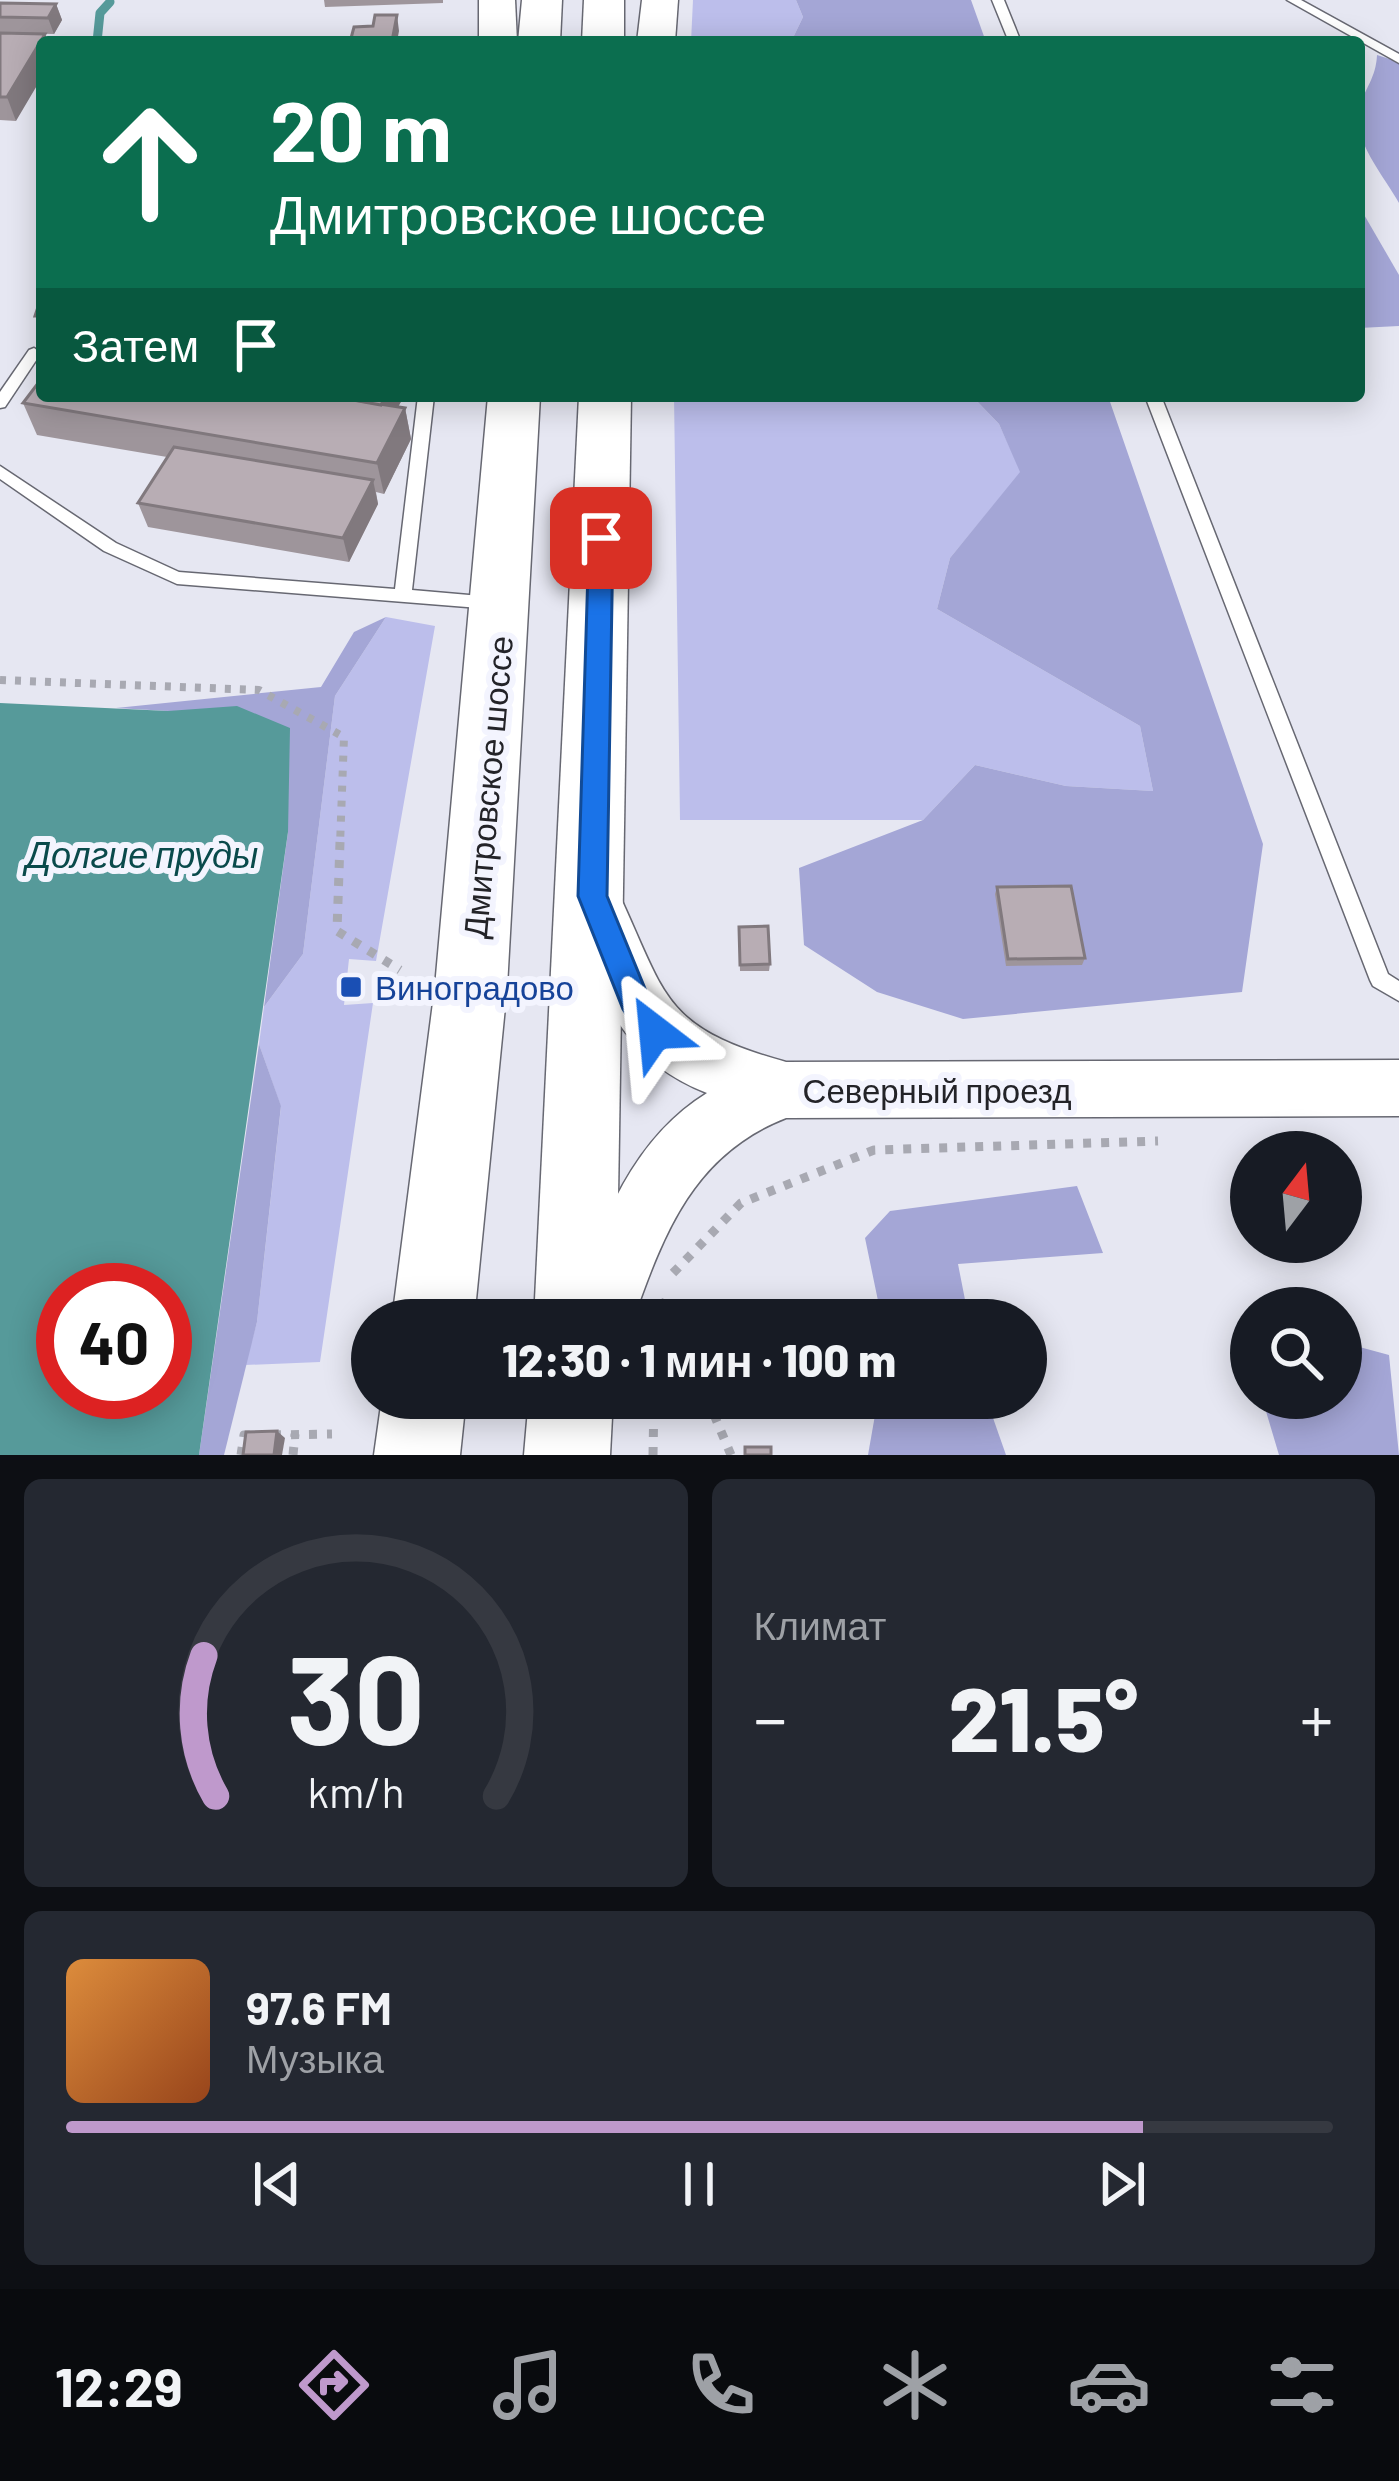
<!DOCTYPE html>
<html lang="ru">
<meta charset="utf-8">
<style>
:root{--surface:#171b24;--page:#242831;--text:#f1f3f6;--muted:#9ea1a6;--line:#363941;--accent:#bf99cc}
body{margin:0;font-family:Barlow,sans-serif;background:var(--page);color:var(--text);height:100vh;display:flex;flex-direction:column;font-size:45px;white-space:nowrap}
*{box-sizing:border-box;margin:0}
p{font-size:39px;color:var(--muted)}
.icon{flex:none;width:66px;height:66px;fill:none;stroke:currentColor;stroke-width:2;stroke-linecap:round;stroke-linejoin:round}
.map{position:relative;height:1455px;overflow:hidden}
.panel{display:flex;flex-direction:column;gap:24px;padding:24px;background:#0d0f14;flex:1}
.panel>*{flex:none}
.guide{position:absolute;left:36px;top:36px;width:1329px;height:366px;border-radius:12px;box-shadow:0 6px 30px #0003;background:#0b6e4f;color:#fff;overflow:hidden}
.needle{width:78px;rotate:16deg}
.fabs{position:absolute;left:1230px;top:1131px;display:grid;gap:24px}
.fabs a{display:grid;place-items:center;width:132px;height:132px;border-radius:50%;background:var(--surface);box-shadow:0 6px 30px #0003;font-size:60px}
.speed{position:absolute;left:36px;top:1263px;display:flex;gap:24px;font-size:60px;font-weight:700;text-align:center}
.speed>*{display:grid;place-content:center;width:156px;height:156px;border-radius:50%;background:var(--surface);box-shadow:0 6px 30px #0003;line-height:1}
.speed .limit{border:18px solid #d22;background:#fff;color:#111}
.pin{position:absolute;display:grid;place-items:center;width:102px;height:102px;color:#fff;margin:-51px;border-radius:24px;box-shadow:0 6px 18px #0006}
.me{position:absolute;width:132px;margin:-66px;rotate:331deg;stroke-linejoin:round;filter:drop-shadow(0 0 9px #0008)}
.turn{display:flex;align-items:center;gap:42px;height:252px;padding:0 36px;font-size:54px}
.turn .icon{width:156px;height:156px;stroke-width:2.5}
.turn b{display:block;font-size:84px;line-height:102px}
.then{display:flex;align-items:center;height:114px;padding:0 36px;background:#0003;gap:24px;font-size:45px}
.big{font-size:90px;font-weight:800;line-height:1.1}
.panel .tile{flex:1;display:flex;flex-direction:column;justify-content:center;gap:18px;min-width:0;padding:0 42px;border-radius:18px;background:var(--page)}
.panel .dial{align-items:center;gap:0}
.dial svg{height:312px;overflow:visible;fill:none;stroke:var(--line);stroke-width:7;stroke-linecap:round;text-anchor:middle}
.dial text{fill:var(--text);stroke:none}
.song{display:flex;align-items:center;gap:36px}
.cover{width:144px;height:144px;border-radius:18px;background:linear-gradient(135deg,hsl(30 70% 55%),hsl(20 70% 35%))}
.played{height:12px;border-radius:6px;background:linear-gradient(90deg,var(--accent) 85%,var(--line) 85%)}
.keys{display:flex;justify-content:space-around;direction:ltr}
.heat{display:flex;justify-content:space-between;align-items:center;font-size:66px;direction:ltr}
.panel .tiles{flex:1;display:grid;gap:24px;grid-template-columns:1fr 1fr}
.tile:last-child{grid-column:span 2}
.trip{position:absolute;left:351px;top:1299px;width:696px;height:120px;border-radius:60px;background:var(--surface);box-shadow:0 6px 30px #0003;font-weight:800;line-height:120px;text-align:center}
.tab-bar{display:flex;height:192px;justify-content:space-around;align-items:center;background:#090b0e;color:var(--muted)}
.tab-bar .icon{width:84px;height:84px}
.tab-bar .selected{color:var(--accent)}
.tab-bar b{font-size:54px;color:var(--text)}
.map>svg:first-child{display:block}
</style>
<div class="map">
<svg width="1399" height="1455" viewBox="0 0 1399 1455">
<rect width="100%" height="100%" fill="#e6e7f2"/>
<g fill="#bcbeeb">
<polygon points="693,0 796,0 803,17 791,42 691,42"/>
<polygon points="674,396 972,396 999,424 1021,472 950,558 937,609 1140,726 1153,791 1066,786 975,765 923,820 680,820"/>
<polygon points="386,617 435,626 376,961 349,959 344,1005 373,1003 320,1362 245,1365 257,1322 281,1107 259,1044 264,1007 303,954 335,696"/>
</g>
<g fill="#a4a6d6">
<polygon points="796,0 971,0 986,42 791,42 803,17"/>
<path d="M 1377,55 L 1399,62 L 1399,203 C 1386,179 1350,137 1359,108 C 1365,88 1376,78 1377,55 Z"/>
<polygon points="1359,206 1399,275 1399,326 1359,328"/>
<polygon points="972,396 1108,396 1263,844 1242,992 963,1019 877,992 804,945 799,868 923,820 975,765 1066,786 1153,791 1140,726 937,609 950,558 1020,472 999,424"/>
<polygon points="386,617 335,696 303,954 264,1007 288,832 168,711 116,708 321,687 354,632"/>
<polygon points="259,1044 281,1106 257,1322 224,1455 199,1455"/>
<polygon points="1077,1186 1103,1253 958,1264 969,1320 882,1320 865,1238 890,1211"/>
<polygon points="1341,1342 1389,1355 1399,1455 1279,1455 1262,1398 1341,1398"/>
<polygon points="878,1398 986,1398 1006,1455 868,1455"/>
</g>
<path fill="#569a9a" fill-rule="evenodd" d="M 0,703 L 168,711 L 237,706 L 290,728 L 288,832 L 199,1455 L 0,1455 ZM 63,1290 L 165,1290 L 165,1392 L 63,1392 Z"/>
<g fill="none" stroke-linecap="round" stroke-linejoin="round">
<polyline stroke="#569a9a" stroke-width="9" points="97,42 100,13 110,2"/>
<g stroke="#676872" stroke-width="3">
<g id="lane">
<polygon points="992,0 1004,0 1021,42 1009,42"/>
<polygon points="1287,0 1301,0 1399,54 1399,63"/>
<polygon points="34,348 41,353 5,407 0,408 0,392 29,350"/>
<polygon points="418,396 434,396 412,590 492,597 500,603 498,607 492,609 177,584 104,551 0,479 0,466 116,543 179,572 395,589"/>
<polygon points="1145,396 1161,396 1388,974 1399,981 1399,1001 1373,986 1370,980"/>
</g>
</g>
<g stroke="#676872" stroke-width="3">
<path id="secondary" d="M 596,881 L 616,888 C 667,996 660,1027 786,1062 L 1399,1060 L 1399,1116 L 786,1118 C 694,1154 664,1232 633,1320 L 567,1320 C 598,1235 626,1143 707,1093 C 616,1058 600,989 568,905 L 576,888 Z"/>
</g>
<g stroke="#676872" stroke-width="3">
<g id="primary">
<polygon points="479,0 515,0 517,42 479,42"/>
<polygon points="642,0 678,0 675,42 637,42"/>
</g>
</g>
<g stroke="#676872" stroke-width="3">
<g id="highway">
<polygon points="522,0 562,0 560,42 518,42"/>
<polygon points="584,0 624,0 624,42 582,42"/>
<polygon points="488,396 540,396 507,987 474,1320 392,1320 435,987"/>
<polygon points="579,396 631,396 616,1320 534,1320"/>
<polygon points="382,1398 466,1398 460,1455 374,1455"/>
<polygon points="529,1398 613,1398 610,1455 524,1455"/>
</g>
</g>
<polyline stroke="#a8a9b2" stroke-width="8" stroke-dasharray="6 9" stroke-linecap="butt" points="0,680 259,690 344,737 340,845"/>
<g stroke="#a8a9b2" stroke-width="9" stroke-dasharray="8 10" stroke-linecap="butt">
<polyline points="340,842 337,931 400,970"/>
<polyline points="673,1273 741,1203 874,1150 1158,1141"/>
<polyline points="659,1300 669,1320"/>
<polyline points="707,1398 731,1455"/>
<polyline points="273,1435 332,1434"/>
<polyline points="241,1455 244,1435 252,1435"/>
<polyline points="293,1455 295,1434"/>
<polyline points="653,1455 654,1398"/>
</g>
<use href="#lane" fill="#fff" fill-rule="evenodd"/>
<use href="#secondary" fill="#fff" fill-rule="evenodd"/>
<use href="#primary" fill="#fff" fill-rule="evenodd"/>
<use href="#highway" fill="#fff" fill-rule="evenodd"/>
</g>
<g fill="#9e959b">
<polygon points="324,0 443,0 443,3 325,7"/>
<polygon points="0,3 56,4 62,20 54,34 9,33 16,121 0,120"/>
<polygon points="42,396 404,396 398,407 405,408 411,439 384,494 376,492 378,504 349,562 148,527 138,503 167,457 37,435 23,403"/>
<polygon points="997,887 1085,958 1082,965 1006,966 995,894"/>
<polygon points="739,927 770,964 769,971 740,971"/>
</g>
<g fill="#81797e">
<polygon points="56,4 62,20 54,34 48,18"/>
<polygon points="397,15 399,31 397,42 392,41"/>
<polygon points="45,34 48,42 42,42 42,77 16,121 7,97"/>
<polygon points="386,396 404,396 386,429 381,405"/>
<polygon points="405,408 411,439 384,494 377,463"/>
<polygon points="373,480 378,504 349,562 343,538"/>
<polygon points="277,1431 285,1438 282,1455 274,1455"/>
</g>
<g fill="#b8adb4" stroke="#81797e" stroke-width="3">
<polygon points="0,3 56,4 48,18 0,17"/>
<polygon points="375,15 397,15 392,41 350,42 354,27 373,26"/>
<polygon points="0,33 45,34 7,97 0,97"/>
<polygon points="42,295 42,316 35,316"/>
<polygon points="42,378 42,396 329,396 405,408 377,463 23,403"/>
<polygon points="331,396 386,396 381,405"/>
<polygon points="174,447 373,480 343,538 138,503"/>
<polygon points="1071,886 1085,958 1008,959 997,887"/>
<polygon points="768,926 770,964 740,965 739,927"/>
<polygon points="277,1431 274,1455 243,1455 246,1432"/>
<rect x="745" y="1447" width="26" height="8"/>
</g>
<polygon fill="#1a73e8" stroke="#114b97" stroke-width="3" points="601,529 613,538 607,896 646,991 670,1032 666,1042 655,1046 643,1042 623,1009 578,896 589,538"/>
<rect fill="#1a4fb4" stroke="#f3f4fe" stroke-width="4.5" x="339" y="975" width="24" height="24" rx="6"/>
<g text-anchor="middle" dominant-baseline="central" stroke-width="12" stroke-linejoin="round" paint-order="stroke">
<g font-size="33" fill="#232328" stroke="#f3f4fe">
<text transform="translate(487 787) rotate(-85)">Дмитровское шоссе</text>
<text x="937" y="1090">Северный проезд</text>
</g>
<g font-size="33" fill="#164399" stroke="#f3f4fe" text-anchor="start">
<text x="375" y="987">Виноградово</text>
</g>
<g font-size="36" font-style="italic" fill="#0a4a4b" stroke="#f3f4fe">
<text x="142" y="853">Долгие пруды</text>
</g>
</g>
</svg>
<div class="fabs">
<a><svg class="needle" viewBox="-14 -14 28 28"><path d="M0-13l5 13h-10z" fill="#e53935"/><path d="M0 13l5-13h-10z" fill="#9ea1a6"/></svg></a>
<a><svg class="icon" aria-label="search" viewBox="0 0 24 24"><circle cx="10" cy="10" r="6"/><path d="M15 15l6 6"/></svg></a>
</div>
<div class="speed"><div class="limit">40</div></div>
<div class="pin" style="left:601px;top:538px;background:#d93025"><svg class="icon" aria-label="arrive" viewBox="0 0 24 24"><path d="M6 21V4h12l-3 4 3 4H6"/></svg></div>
<svg class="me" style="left:655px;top:1032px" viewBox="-20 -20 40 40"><path d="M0-17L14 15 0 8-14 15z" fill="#1a73e8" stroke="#fff" stroke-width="4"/></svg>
<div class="trip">12:30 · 1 мин · 100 m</div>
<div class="guide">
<div class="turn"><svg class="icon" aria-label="ahead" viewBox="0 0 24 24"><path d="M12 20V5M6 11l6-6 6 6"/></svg><div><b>20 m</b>Дмитровское шоссе</div></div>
<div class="then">Затем<svg class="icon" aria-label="arrive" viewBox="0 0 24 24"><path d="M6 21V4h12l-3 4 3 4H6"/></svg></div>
</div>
</div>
<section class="panel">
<div class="tiles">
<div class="tile dial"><svg viewBox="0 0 100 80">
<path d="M14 69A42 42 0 1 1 86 69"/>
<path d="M14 69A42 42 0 0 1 11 33" stroke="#bf99cc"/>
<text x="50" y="56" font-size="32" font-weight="700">30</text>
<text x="50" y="72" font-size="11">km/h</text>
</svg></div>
<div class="tile"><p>Климат</p>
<div class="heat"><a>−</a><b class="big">21.5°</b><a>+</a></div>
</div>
<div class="tile">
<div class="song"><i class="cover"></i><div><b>97.6 FM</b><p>Музыка</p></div></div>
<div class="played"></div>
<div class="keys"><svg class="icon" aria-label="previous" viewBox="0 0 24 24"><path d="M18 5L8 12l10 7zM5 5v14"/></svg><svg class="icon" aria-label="pause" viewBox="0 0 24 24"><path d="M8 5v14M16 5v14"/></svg><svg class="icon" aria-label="next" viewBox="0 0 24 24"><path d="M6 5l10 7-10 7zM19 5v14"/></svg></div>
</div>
</div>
</section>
<nav class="tab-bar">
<b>12:29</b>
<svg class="icon selected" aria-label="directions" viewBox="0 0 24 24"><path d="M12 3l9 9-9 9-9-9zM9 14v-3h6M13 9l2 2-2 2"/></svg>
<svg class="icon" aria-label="music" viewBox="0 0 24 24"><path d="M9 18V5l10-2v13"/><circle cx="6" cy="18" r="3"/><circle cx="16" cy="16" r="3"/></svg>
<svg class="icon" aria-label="phone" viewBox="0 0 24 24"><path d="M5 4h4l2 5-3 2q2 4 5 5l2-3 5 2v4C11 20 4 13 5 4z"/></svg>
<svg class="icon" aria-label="climate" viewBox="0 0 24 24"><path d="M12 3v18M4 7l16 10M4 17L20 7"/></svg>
<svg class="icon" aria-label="car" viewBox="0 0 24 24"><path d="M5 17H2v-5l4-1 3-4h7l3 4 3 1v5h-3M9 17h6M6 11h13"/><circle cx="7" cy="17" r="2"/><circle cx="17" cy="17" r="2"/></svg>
<svg class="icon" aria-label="filters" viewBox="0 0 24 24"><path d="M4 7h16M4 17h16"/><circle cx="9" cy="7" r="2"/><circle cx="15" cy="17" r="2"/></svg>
</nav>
